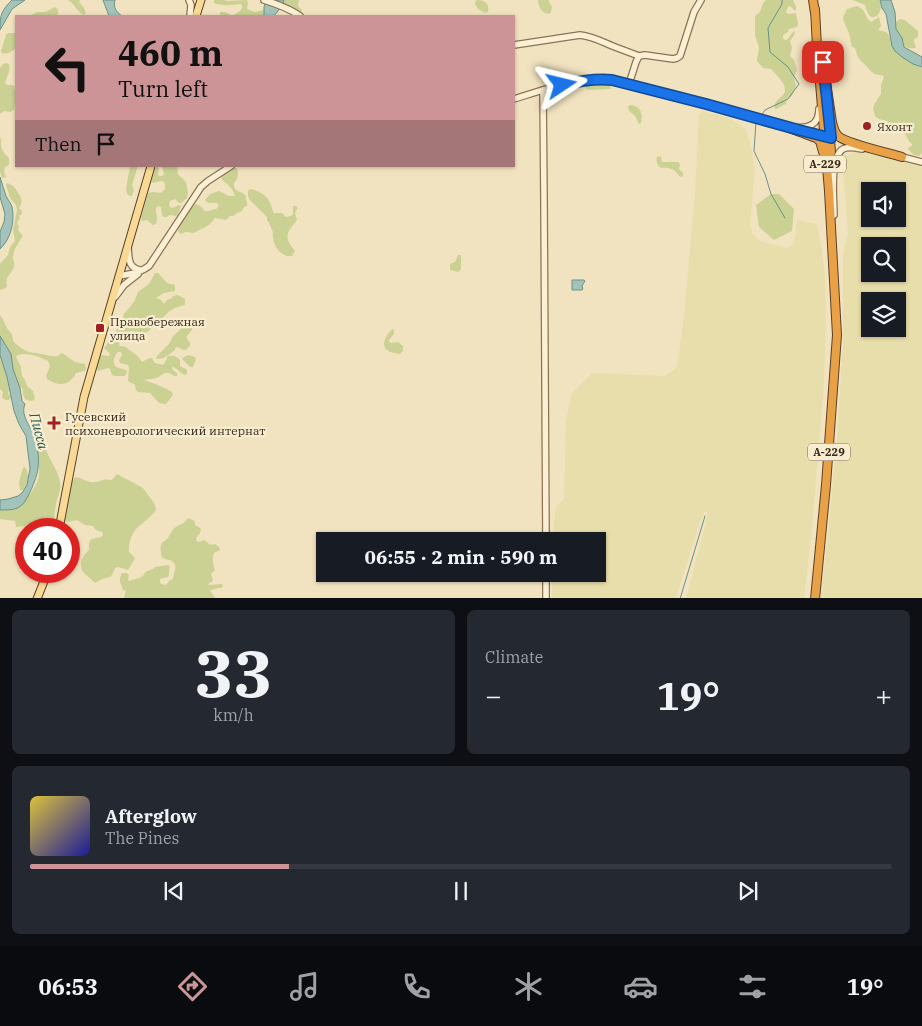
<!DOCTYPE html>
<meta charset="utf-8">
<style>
:root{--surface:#171b24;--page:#242831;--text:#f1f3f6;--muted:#9ea1a6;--line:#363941;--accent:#cd9497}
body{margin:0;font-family:"IBM Plex Serif",serif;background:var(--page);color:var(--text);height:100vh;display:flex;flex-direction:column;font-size:19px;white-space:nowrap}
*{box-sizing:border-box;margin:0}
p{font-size:16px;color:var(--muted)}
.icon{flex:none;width:28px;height:28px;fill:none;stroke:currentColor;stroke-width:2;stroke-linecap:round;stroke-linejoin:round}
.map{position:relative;height:598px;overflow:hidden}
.details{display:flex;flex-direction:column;gap:12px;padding:12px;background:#0d0f14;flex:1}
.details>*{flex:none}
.banner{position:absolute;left:15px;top:15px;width:500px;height:152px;border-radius:0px;box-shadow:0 1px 4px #0004;background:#cd9497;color:#111;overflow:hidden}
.fabs{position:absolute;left:861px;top:182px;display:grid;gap:10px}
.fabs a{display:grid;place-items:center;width:45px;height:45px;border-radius:0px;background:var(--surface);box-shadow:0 1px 4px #0004;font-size:25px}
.speed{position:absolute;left:15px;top:518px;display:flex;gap:10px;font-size:25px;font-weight:700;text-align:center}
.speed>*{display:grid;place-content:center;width:65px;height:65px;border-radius:50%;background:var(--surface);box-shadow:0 1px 4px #0004;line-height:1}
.speed .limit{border:8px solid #d22;background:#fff;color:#111}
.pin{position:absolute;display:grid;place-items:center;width:42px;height:42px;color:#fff;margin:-21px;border-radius:10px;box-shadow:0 2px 8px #0006}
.me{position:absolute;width:55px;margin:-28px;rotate:80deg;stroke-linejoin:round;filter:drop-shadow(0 0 4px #0008)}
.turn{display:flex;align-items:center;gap:18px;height:105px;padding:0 20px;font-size:22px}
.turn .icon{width:65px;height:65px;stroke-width:2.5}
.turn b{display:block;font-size:35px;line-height:42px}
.then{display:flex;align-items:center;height:48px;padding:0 20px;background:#0003;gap:10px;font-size:19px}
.big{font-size:38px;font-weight:800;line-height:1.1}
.details .tile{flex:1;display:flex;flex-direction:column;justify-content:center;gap:8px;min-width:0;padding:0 18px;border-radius:8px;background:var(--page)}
.details .dial{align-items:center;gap:0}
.dial b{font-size:65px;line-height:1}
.song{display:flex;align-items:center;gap:15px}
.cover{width:60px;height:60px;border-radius:8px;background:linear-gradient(135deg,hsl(50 70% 55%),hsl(240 70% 35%))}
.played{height:5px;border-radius:2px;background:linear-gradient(90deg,var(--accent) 30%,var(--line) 30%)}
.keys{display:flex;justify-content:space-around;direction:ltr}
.heat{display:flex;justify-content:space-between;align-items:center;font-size:28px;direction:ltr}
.details .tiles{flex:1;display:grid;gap:12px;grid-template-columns:1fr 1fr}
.tile:last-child{grid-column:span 2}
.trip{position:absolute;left:316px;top:532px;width:290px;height:50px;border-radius:0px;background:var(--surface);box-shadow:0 1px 4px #0004;font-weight:800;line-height:50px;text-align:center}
.dock{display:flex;height:80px;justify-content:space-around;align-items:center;background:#090b0e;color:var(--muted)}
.dock .icon{width:35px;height:35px}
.dock .current{color:var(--accent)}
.dock b{font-size:22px;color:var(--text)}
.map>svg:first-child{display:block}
</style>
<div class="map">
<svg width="922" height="599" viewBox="0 0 922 599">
<rect width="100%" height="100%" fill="#f2e3c0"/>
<g fill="#e8deac" fill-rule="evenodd">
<polygon points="703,111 726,117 736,122 746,129 750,142 755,169 750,226 753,234 760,241 787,248 791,246 795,238 797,220 816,224 819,231 825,274 826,321 824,383 812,528 804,598 686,598 706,522 707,512 705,511 699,524 676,598 552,598 552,574 598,574 598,541 552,541 556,506 564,499 566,420 572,393 593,373 665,376 677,367 684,317 695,193 699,115"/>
<path d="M 857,151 L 922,167 L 922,598 L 820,599 L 826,552 L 837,436 L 843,340 L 843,253 L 848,233 L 842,158 ZM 870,191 L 898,191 L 898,219 L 870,219 ZM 870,246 L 898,246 L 898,274 L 870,274 ZM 870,301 L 898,301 L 898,329 L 870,329 Z"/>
</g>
<g fill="#cad193">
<path d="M 68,0 L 80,0 L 79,2 L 84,8 L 86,13 L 84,15 C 77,12 75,4 68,0 Z"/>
<path d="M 214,0 L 224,0 L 227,1 L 247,0 L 248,3 L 247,9 L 255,12 L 263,10 L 265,10 L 266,16 L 220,16 L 220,12 L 225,12 L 233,16 L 241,10 L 242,7 L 241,4 C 236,4 234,5 229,5 C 226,6 217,4 214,3 Z"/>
<polygon points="284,0 299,0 298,6 302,10 300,15 284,6"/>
<path d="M 476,0 C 484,0 490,3 488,12 L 485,13 L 478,9 L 475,4 Z"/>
<path d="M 538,0 L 549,0 L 549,2 L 552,7 L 551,12 L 549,14 C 542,13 538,7 538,0 Z"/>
<path d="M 766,0 L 793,0 L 796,7 L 796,10 L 794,10 L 790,6 L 788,7 L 786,12 L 788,14 L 796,13 L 798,24 L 797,27 L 789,29 L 788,32 L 783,35 L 783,38 L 785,40 L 787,40 L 792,33 L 794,31 L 795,34 L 790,41 L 792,48 L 790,56 L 794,60 L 797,70 L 794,78 L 796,86 L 792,96 L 787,98 L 786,104 L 776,109 L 774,107 C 775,102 776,101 781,97 C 792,88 777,76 771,69 L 763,68 L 757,61 L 757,59 L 759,48 L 755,35 L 755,16 L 760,12 L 763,3 Z"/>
<path d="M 853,0 L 879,0 C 882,5 881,10 878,15 C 869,21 868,13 865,5 Z"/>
<path d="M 857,6 C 867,10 864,17 871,22 L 879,17 L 881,26 L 878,30 L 886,32 L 888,34 L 892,42 L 922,68 L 922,153 L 919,156 L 914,155 L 908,149 L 909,147 L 912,146 L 912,144 C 907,140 907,135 904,133 C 903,132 901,132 900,132 C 891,129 891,128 887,121 L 879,119 L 875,116 L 873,108 L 875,103 L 881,94 L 881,85 L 884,77 L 882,75 C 874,75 873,73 868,68 C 860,59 858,60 855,48 L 852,47 L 849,33 L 844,22 L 843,17 L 847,9 Z"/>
<path d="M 55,7 C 59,10 59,12 57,16 L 30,16 L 37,12 L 45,12 Z"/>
<path d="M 900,19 L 905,20 L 918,31 L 918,36 L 917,38 L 914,39 L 914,41 L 916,47 L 915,48 C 911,49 905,48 903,44 L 894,28 L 896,22 Z"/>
<path d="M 8,33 L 16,33 L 16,48 C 12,51 8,55 2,53 L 1,51 L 6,35 Z"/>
<polygon points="6,63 9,64 10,69 5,83 7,85 12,85 14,86 16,97 14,110 10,112 4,111 0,114 0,68 3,64"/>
<polygon points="605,84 610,86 611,89 589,90 586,89 586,86 589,85"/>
<path d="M 631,105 C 641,106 643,114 641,123 L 639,124 C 637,121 637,118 635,116 C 631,112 628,112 628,106 Z"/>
<path d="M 0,136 C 2,141 0,145 2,149 C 5,158 11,154 9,165 L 5,167 L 4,172 L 6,177 L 5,178 L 2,178 L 0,172 Z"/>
<path d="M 658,156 L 661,157 L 662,162 L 678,162 L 680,164 L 679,169 L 683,173 L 683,176 L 680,177 C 675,169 670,167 661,168 C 657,165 655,160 658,156 Z"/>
<polygon points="130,166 137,166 137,169 132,185 134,190 132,196 130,196 127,194 126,189"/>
<path d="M 162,166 L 177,166 L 178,174 L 186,182 L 188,193 L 187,198 L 181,203 L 179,203 L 175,199 L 170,201 L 169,206 L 172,208 L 179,205 L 181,206 L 177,216 L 169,215 L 167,217 L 164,217 L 162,215 L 161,207 L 158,206 L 156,208 C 155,214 159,216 156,224 L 153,225 L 147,220 L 142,221 L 141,218 L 148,193 L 153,192 L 161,193 L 165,189 L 165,184 L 164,182 L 161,181 L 153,183 L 151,182 L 154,169 L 157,167 L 159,168 L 158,174 L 159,176 L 162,176 L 164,174 Z"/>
<path d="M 231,168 L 237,168 C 239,173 238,179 234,183 C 233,193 242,190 246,196 C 245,200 248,202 247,206 L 244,207 L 242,211 L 237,213 L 233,216 L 230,216 L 226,220 L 215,218 L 210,224 L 204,228 L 199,230 L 194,233 L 186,232 L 180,234 L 178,231 C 179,221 187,211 194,204 C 206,205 200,214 212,210 C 218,208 214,211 219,206 L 217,203 C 212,202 208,205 205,200 L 210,194 L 219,191 L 229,196 L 235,196 C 231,179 209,182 231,168 Z"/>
<path d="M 7,183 C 13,185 14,186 17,191 C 21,198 24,200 19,208 L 22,211 L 22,214 L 19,216 L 20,218 L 17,223 L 19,227 L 18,230 L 23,236 C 18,243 13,250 13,259 C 14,263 15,263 14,267 C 11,275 5,275 7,286 L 6,288 L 0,290 L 0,264 L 8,255 L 10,247 L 15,241 L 13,230 L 17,210 L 16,205 L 10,198 L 6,185 Z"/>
<path d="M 250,189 C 258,190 268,196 271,205 C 272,208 272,210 274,213 L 282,213 L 286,217 L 291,216 L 293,214 L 293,206 L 296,206 L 298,208 L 295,213 L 297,220 C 292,227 283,234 290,244 C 291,246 293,248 295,251 L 292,256 C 283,258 274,248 273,238 C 272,232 274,235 272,230 C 271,227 269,225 269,222 L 267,221 L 267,217 L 249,199 L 248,196 L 248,191 Z"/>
<polygon points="771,194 779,194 794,209 792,231 774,240 759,227 756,205"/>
<polygon points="458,255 461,255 461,269 458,272 450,270 450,264 455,262"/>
<path d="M 155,273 L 158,273 L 167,283 L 175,285 L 175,291 L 164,293 L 156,298 L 161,300 L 164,304 L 167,300 L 172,298 L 173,296 L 178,295 L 185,299 L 185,305 C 175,307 167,311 162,320 L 155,323 L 150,330 L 145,333 L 142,337 L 139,337 L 132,331 L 129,332 L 125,336 L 120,335 L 116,331 L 117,329 L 121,322 L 124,314 L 134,302 L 138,292 L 149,284 Z"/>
<path d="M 0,315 C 3,319 4,322 6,326 C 9,333 13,331 13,341 C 17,345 23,350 29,352 C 33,353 38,353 42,354 C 48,355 51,357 58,356 L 60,354 L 62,353 L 75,362 L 85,364 L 86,370 L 84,371 L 76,373 C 69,387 58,386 47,379 L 46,376 L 50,366 L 48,361 C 39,357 28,352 18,355 L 16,357 L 21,367 L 22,376 L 25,380 L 27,386 L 33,391 L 35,399 L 32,401 L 26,400 L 23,395 L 23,389 L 17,384 L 0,339 Z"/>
<polygon points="184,324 190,324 192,326 192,330 187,336 187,339 190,343 190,346 186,350 183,350 178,347 175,348 175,350 164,358 156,359 157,356 169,344 173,336 179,331"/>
<path d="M 393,329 L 394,331 L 394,334 L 389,340 L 390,343 L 398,342 L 403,346 L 403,351 L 400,354 C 396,353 390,353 387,350 C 380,344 387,333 393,329 Z"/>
<path d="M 116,334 L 119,336 L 119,344 L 120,346 L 126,347 C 132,353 137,353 142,362 L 149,358 L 152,358 L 155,363 L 163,365 C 166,362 166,359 168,356 C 173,355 177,356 180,360 L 180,366 L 187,370 L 187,373 L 186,375 C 180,374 178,368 172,367 L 173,370 L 177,373 L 177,376 L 174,376 C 164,368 163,377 153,379 C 150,379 147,379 144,380 C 153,383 164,387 172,392 L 173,395 L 166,404 L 159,403 L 150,393 L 138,392 L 136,390 L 135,385 L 128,381 L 129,368 L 128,365 L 120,363 L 119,360 L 122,355 L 121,352 L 118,352 C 114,356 111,366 119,368 C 121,369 124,369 126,370 L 127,372 L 125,376 L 114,376 L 112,375 L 110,369 L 108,368 L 98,371 C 95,365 98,360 101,355 L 109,356 L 110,354 L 104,348 C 108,344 110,336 116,334 Z"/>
<polygon points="189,355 195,357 196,359 193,367 190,367 182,359 184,357"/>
<polygon points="0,357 6,371 9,390 8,393 11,397 9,400 6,400 2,398 3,392 0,389"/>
<path d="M 43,444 L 45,446 C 48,459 58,469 60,482 C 62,490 57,497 56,505 C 54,513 54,521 53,529 L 27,529 L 25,526 L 16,527 L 15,521 L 0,519 L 0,509 L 21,505 C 28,496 39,485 39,473 C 40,463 34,454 40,445 Z"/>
<path d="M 25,467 C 30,475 29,483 23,490 L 20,490 L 19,482 L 23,468 Z"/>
<path d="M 117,474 L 143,488 L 154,503 L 156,509 C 152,517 146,520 139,526 C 132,532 128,543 129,552 L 135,558 L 134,560 L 128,570 L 118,567 L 115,568 L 112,575 L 110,577 L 102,579 L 95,583 L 83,572 C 78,564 83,555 89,550 C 88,537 92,539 101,537 L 103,535 L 102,532 L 96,530 L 93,526 L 85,525 L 77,520 L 68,522 L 63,520 L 70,485 C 76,470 81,481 91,482 C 96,483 99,481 103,480 C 106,479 109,480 112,480 Z"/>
<path d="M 188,518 L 193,520 L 195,522 L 195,525 L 200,528 L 201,530 L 200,533 L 196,538 L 197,541 L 199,542 L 204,540 C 209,543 209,546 215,544 L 219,547 L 220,550 C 219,551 215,552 214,553 C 212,557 213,566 215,570 L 211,574 L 213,580 L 212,582 L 209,583 L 208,585 L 222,584 L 223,587 C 219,589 213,588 210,591 L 215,598 L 124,598 L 126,591 L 123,590 C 121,584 118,580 122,573 L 127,573 L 129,575 L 128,580 L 130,581 C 135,578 144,579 145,572 L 153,569 L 155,567 L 168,565 L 170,567 C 168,570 170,574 168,577 L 160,579 L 160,582 L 161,584 L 166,585 L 170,580 L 173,579 C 173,573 179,566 172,561 C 169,559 164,560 162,557 C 161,555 160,547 161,545 C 162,541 164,542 166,540 C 170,536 171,530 176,527 C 182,523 183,525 188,518 Z"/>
</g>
<g fill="#a3c3ba" stroke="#699288">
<path d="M 12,0 L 25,0 L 12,9 L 0,30 C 0,15 1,11 12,0 Z"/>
<path d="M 103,0 L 115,0 C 113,7 116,12 122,16 L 109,16 Z"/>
<polygon points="266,0 284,0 282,6 274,16 264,16 264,7"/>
<polygon points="880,0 891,0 895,12 896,29 902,38 904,47 922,57 922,67 913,64 902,57 895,51 892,46 886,14 882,8"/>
<path d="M 0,177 C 2,183 4,190 6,196 C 8,200 11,203 12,207 C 15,221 11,239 0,249 L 0,232 L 4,222 L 5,214 L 0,197 Z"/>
<polygon points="572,280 584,280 585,281 582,286 583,289 582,290 572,290"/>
<path d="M 0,336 L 11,354 L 13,369 L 20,388 L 22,401 L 25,404 C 20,416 31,426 34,436 C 41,459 40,471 30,492 C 22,509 18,510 0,510 L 0,500 L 8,499 L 18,496 L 22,493 L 27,485 L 30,469 L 26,436 L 19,424 L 14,411 L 7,377 L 0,355 Z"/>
</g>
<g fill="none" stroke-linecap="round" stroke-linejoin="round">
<g stroke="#699288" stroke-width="1">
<polyline points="761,116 765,110 788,99 799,84 788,67 770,52 768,28 782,4 782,0"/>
<polyline points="756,122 754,151 765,174 771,194 785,218"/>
<polyline points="680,599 705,516"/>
</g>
<g stroke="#8d7356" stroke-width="8">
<g id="minor">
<polyline points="189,0 191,5 190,16"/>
<path d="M 264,0 C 277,4 289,8 300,16"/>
<path d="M 514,45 L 580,35 C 595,37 602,42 615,47 C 623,50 631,53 639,56"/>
<polyline points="629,84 636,62 639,56 645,55 673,59 677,58 680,56 694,12 701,0"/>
<polyline points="543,90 544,201 546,541"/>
<path d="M 514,99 C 546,89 578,77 612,80 L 706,104 L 788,127"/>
<path d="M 793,127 C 807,129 819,126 819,109"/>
<polyline points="898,156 922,162"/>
<path d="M 834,215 C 834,200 829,157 843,149 C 849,146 856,148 862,149"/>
<path d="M 128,248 C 129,258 128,268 140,270"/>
<path d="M 119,276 C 130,274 140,273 149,266 L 201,187 L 208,181 L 231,166"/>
<polyline points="115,297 124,285 138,274"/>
<polyline points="546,574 546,599"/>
</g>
</g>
<g stroke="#5a402b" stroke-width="9">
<g id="major">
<polyline points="196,16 201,0"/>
<polyline points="59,529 84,397 151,166"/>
<polyline points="37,599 48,571"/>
</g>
</g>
<g stroke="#5a402b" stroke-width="10">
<g id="highway">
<polyline points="813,0 815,13"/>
<path d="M 822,55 L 832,122 C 833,126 834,132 838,136 C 847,144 889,153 902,157"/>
<polyline points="828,114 831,152"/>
<polyline points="784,126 816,138 820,141 823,152"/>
<polyline points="815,599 826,485 837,335 829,191 817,47 815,9"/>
</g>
</g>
<use href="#minor" stroke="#fcf0d4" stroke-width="5.5"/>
<use href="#major" stroke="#f9d994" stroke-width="7"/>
<use href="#highway" stroke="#e9a148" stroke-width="8"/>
</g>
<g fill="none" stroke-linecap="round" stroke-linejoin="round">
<g stroke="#114b97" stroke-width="12">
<path id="route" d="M 562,85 C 579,81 595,78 612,80 L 706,104 L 799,130 L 831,138 L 823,62"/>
</g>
<use href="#route" stroke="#1a73e8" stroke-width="9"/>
</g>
<g fill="#a12022" stroke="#f9edd0" stroke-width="2">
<circle cx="867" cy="126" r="5"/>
<rect x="95" y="323" width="10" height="10" rx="2.5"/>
<path d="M51.5 415.5h5v5h5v5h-5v5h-5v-5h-5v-5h5z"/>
</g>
<g text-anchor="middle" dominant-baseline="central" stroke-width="4.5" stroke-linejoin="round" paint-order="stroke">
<g fill="#f9edd0" stroke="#746552" stroke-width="1">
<rect x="804" y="155.5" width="42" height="17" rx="4"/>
<rect x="808" y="443.5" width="42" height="17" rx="4"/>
</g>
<g font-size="11" font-weight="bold" fill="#3b2b1c">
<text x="825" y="164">A-229</text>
<text x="829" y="452">А-229</text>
</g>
<g font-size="12" fill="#3b2b1c" stroke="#f9edd0" text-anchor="start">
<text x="877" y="126">Яхонт</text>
<text x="110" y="321">Правобережная<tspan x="110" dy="14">улица</tspan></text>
<text x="65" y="416">Гусевский<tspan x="65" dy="14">психоневрологический интернат</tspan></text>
</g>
<g font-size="14" font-style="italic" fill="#2a5c58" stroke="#f9edd0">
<text transform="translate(39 431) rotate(75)">Писса</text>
</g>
</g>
</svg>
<div class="fabs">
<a><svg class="icon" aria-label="sound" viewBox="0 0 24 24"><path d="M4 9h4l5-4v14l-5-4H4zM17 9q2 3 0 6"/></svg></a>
<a><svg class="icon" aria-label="search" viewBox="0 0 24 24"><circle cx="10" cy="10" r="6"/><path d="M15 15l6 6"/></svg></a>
<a><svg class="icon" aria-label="layers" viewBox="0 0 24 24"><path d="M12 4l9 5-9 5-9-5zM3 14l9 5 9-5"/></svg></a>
</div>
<div class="speed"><div class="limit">40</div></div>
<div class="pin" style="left:823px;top:62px;background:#d93025"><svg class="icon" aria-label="arrive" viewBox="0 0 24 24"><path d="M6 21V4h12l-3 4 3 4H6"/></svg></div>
<svg class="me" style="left:562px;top:85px" viewBox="-20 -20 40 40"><path d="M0-17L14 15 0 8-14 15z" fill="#1a73e8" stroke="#fff" stroke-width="4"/></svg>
<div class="trip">06:55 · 2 min · 590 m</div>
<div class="banner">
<div class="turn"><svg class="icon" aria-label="left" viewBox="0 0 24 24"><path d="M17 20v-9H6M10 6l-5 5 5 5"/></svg><div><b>460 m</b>Turn left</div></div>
<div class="then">Then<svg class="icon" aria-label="arrive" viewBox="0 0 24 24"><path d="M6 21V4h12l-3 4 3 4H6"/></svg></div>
</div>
</div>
<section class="details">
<div class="tiles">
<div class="tile dial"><b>33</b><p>km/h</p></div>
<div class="tile"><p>Climate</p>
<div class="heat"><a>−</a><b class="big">19°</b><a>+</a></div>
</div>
<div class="tile">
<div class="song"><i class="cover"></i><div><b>Afterglow</b><p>The Pines</p></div></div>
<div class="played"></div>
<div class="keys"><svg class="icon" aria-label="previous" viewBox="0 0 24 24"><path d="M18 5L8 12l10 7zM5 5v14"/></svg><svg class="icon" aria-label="pause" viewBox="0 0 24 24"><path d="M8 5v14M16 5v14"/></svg><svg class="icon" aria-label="next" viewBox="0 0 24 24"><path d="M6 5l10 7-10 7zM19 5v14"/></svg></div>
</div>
</div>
</section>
<nav class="dock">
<b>06:53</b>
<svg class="icon current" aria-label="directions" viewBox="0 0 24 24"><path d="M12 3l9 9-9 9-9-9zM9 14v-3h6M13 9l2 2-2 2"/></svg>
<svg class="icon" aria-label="music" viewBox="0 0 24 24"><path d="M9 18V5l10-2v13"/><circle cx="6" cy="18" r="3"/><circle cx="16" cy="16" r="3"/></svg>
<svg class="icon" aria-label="phone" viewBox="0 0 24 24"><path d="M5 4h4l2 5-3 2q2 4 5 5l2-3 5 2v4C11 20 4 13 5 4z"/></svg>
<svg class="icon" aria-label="climate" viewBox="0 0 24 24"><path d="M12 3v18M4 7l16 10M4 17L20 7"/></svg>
<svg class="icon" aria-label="car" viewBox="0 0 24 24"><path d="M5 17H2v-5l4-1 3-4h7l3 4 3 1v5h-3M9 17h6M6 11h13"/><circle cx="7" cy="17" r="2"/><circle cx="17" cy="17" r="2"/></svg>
<svg class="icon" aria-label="filters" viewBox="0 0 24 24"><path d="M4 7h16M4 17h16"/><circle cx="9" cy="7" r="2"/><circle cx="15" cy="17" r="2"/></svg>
<b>19°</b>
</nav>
